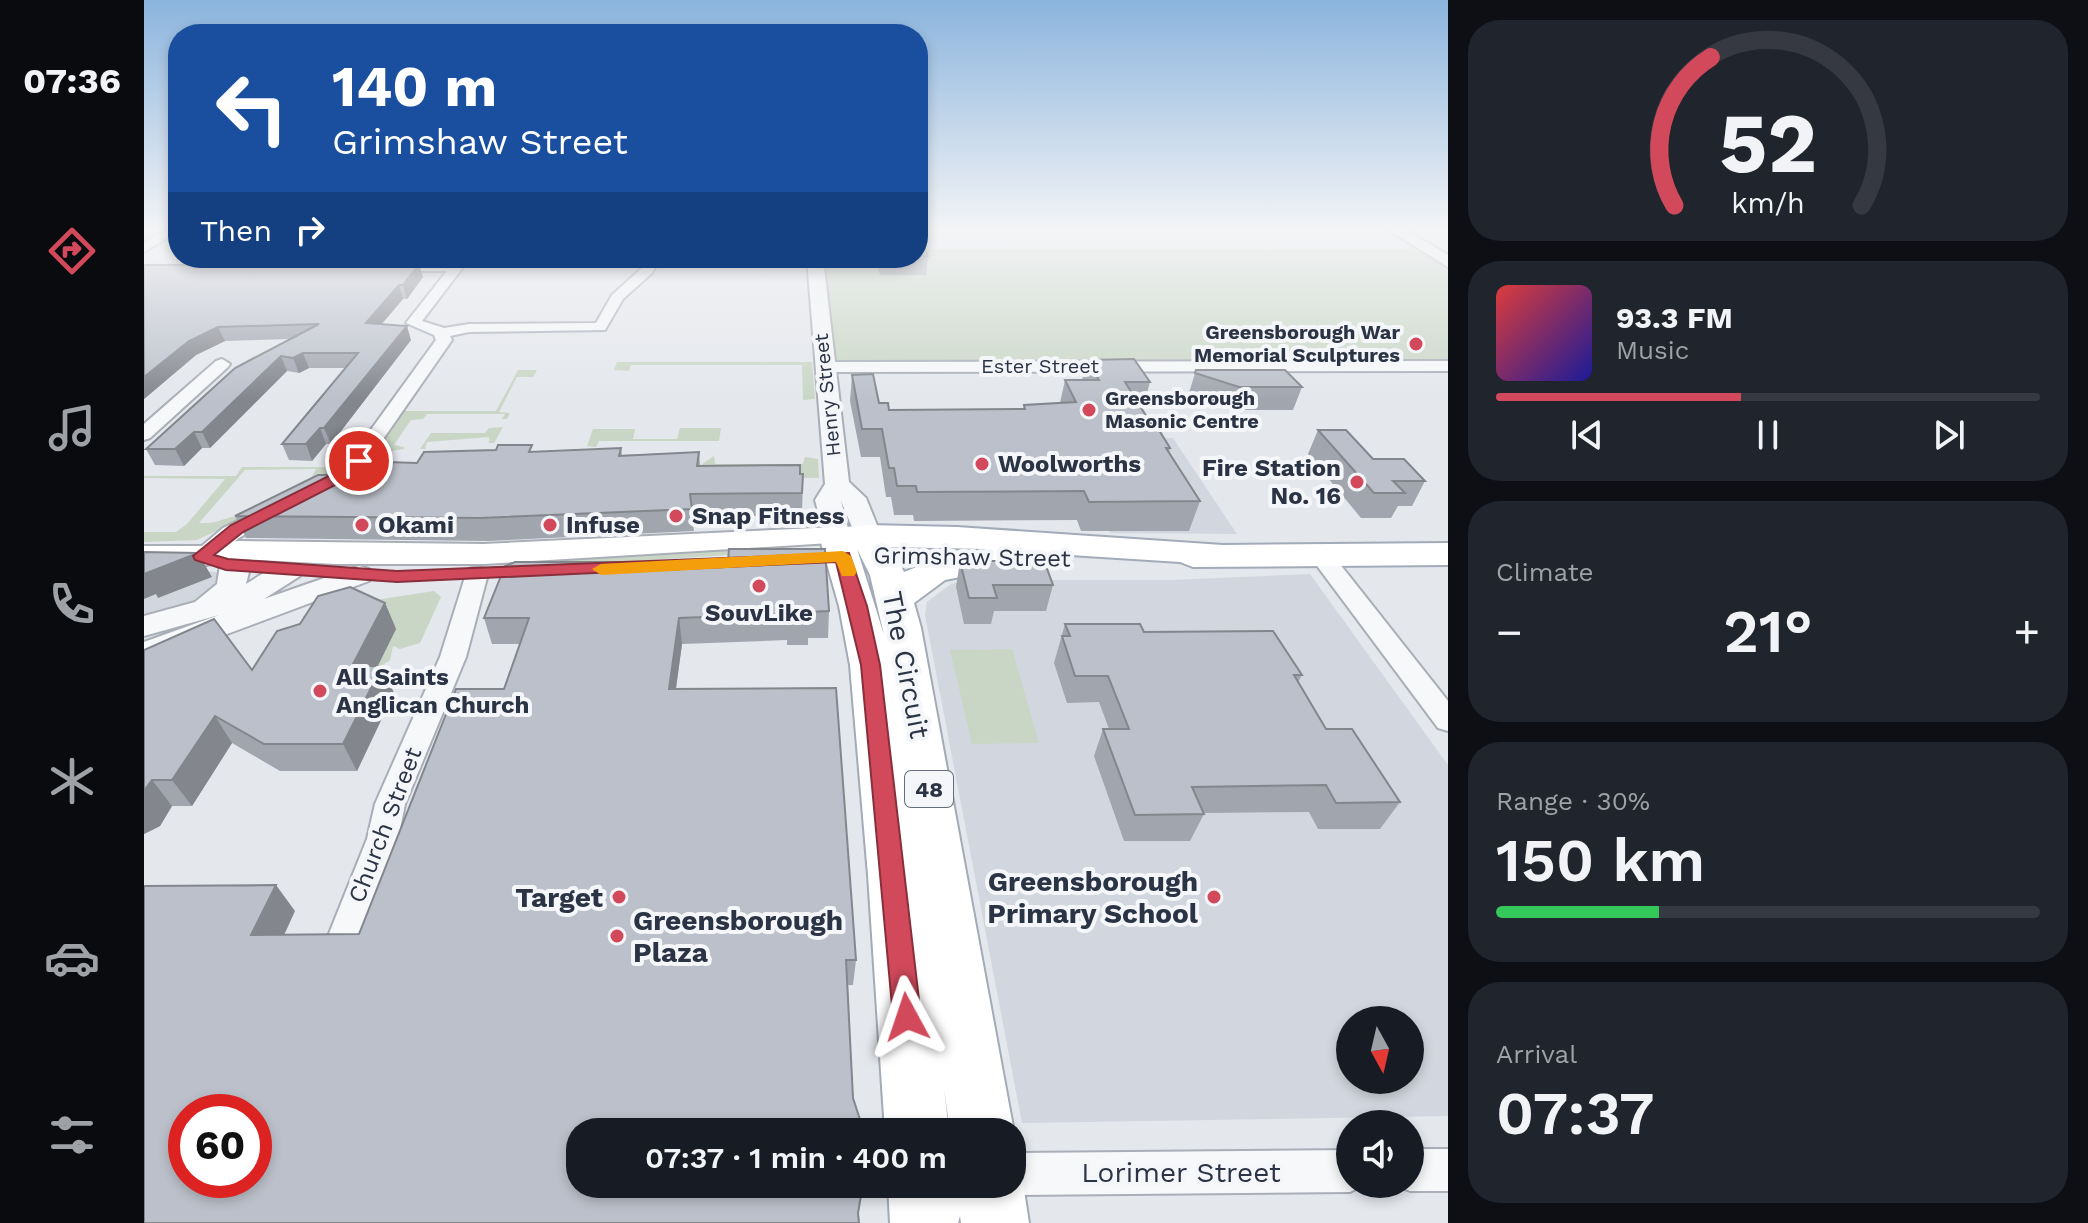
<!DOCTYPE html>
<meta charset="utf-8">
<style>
:root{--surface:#171b24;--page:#20242c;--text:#f1f3f6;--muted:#9ea1a6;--line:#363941;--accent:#d1495b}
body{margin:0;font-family:"Work Sans",sans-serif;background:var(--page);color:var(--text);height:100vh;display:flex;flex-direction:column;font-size:30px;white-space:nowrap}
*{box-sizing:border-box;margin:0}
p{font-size:26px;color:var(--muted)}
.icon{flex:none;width:44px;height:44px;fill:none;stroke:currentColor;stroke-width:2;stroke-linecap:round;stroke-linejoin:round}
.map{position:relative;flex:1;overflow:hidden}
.panel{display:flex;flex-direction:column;gap:20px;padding:20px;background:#0d0f14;width:640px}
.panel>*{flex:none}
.top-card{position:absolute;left:24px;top:24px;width:760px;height:244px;border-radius:32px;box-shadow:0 4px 12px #0003;background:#1a4fa0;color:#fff;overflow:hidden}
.needle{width:52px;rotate:172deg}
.tools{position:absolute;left:1192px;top:1006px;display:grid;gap:16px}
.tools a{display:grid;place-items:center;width:88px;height:88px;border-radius:50%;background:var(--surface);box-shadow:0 4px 12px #0003;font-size:40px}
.speed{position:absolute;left:24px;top:1094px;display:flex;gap:16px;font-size:40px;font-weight:700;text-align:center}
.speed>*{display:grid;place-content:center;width:104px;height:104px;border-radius:50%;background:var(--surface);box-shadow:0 4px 12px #0003;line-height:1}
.speed .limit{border:12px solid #d22;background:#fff;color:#111}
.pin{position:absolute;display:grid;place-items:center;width:68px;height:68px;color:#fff;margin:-34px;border:4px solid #fff;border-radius:50%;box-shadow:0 2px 8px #0007}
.me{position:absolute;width:88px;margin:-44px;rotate:355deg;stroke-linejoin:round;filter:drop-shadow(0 0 6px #0008)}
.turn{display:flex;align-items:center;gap:28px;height:168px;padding:0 32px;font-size:36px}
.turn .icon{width:104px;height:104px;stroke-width:2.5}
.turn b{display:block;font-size:56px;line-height:68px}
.then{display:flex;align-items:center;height:76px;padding:0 32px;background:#0003;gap:16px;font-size:30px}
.big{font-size:60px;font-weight:600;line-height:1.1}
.panel .widget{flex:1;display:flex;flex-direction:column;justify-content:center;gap:12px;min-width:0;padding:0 28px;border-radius:32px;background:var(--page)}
.panel .dial{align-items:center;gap:0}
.dial svg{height:208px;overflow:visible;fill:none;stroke:var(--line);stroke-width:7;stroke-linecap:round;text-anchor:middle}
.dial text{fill:var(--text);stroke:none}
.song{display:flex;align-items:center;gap:24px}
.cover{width:96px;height:96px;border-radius:12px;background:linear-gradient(135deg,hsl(0 70% 55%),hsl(240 70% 35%))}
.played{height:8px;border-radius:4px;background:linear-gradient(90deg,var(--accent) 45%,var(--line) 45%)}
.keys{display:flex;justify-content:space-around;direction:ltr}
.heat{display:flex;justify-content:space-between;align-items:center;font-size:44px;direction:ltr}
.charge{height:12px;border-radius:6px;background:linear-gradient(90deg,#34c759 30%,var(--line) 0)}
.trip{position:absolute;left:422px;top:1118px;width:460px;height:80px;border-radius:32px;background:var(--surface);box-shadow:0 4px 12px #0003;font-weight:600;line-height:80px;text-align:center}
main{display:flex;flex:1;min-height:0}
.menu{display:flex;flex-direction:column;width:144px;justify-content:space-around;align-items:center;background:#090b0e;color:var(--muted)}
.menu .icon{width:56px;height:56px}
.menu .selected{color:var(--accent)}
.menu b{font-size:36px;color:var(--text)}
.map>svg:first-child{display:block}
</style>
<main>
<nav class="menu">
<b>07:36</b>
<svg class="icon selected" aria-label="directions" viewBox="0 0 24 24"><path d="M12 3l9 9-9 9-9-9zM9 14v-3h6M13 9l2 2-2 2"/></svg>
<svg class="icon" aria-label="music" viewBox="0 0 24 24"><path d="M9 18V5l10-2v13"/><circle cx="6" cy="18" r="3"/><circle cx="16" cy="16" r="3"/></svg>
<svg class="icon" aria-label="phone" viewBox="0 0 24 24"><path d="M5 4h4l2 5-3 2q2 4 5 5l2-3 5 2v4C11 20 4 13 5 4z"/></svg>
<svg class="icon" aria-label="climate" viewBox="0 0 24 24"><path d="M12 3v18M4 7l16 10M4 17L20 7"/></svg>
<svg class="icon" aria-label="car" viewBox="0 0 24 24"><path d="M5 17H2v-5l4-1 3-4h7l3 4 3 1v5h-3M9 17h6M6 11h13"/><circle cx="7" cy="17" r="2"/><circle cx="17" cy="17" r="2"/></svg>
<svg class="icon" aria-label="filters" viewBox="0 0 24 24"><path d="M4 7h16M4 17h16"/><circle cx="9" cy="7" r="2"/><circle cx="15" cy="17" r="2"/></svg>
</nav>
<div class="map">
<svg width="1304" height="1223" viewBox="0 0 1304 1223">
<rect width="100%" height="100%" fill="#e4e7ec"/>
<g fill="#d2d6de" fill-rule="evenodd">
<polygon points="920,437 1029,438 1093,534 966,533"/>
<polygon points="0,567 73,572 78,574 77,588 28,613 22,609 0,615"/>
<path d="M 1166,574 L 1304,765 L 1304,1116 L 878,1123 L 781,615 L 783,602 L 807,584 L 823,580 L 1026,580 ZM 1206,1020 L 1266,1020 L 1266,1080 L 1206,1080 Z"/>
</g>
<g fill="#c9d6c5">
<polygon points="774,249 1277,249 1304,265 1304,362 697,363 690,360 679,258 774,258"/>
<polygon points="473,362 668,362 671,399 659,400 658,365 487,365 485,371 470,370"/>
<polygon points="374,370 393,370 389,377 373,377 355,412 366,413 363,419 358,419 361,414 283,414 279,419 267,420 250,445 260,447 260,449 242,452 234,449 259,411 352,411"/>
<polygon points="359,427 350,443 345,443 345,437 283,442 281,449 276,449 287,433 341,433 345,428"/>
<polygon points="536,428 577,428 575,441 455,441 452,447 443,446 449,429 491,429 489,439 533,439"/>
<polygon points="570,456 571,464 659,464 661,457 674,459 675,478 556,477 558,464"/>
<path d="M 98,467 L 199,467 L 180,478 L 167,478 L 172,469 L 101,470 L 55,523 C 77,524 80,516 101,515 L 100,518 L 53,540 L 0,542 L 0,532 L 32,532 L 43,524 L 81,479 L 0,478 L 0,476 L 92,476 Z"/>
<polygon points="662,548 665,550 474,562 365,565 366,562 445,555"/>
<polygon points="290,591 297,597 276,643 256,649 249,646 246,660 236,667 164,623 159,616 212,603"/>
<polygon points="868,649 895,743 828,744 806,650"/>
</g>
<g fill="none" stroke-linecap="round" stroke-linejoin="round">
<g stroke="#a9aeb7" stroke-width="4">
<g id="minor">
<polygon points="21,230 34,231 0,252 0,243"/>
<path d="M 313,258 L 326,258 L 278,321 L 300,328 L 325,324 L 452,323 L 468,295 L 499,267 L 504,258 L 516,258 L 508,273 L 479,299 L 461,330 L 325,332 L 306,336 L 308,340 L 219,468 C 207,481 180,498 162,493 L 159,489 L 162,485 L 196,469 L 205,460 L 292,340 L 290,335 L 262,323 L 303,271 L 246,271 L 239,267 L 246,263 L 309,263 Z"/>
<polygon points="78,359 86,364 84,367 6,438 0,440 0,424 72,361"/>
<polygon points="1304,361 1304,371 680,372 672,367 680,362"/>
<polygon points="125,506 132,508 135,512 132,516 95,538 65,561 57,563 46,556 79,528"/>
<polygon points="1176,547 1184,549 1304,701 1304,731 1294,728 1168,559 1165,554"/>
<polygon points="333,567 341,569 344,574 322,657 261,804 254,839 216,941 211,952 199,957 187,952 182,941 223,839 231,804 296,657 322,574 325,569"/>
<polygon points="1266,1149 1304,1149 1304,1191 1266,1191 1251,1185 1266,1184"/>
<polygon points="1206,1150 1206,1184 1221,1184 1206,1192 868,1195 853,1189 851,1184 868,1184 868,1153"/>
</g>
</g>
<g stroke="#a9aeb7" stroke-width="4">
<g id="tertiary">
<polygon points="1245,230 1262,230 1304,255 1304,267"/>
<polygon points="663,258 679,258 705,482 722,498 737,535 734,541 714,541 697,501 706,536 702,542 682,542 671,500 681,484"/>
<path d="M 90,556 L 100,559 L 105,572 L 102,584 C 119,574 136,559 156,564 L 160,570 L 156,576 L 120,599 L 215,566 L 225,569 L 229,575 L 225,581 L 0,665 L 0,642 L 75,615 L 0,636 L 0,616 L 51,602 L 73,584 L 76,565 L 80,559 Z"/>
</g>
</g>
<g stroke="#a9aeb7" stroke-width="4">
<polygon id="secondary" points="692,527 703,530 707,536 703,542 340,564 191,564 94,559 57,566 0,566 0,546 57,546 94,541 340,544"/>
</g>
<g stroke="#a3abb8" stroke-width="4">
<g id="primary">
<path d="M 724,525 L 813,527 L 1079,545 L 1304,543 L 1304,565 L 1049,567 L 1036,562 L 879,552 L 883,557 L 877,565 L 801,580 L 770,603 L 777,628 L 870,1132 L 868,1137 L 868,1132 L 806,1132 L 800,1088 L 805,1132 L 741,1132 L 724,875 L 706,665 L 695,606 L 675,536 L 680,529 ZM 747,547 L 842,549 L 790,560 L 760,572 ZM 713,549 L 726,575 L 740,635 Z"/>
<polygon points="868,1160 879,1184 885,1223 817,1223 816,1216 814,1223 746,1223 744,1184 868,1184"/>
</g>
</g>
<use href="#minor" fill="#f7f8fa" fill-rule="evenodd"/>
<use href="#tertiary" fill="#f7f8fa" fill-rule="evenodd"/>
<use href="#secondary" fill="#fff" fill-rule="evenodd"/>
<use href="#primary" fill="#fff" fill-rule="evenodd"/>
</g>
<g fill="#a1a5ae">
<polygon points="774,238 784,256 782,275 736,275 731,258 774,258"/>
<polygon points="0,265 279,277 263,299 259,299 238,324 267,340 187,444 182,444 168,461 145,460 138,444 202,368 165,368 155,373 143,371 66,448 58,448 40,466 11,465 2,449 146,339 81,341 52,355 0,399"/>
<polygon points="943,360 1006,382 999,408 997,409 1011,430 1026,448 1025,452 1056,501 1045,531 937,531 933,520 770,521 769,515 750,515 747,497 742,497 736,457 717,457 706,401 708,375 735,403 745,410 879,409 880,405 916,403 921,380 938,380"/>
<polygon points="1052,370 1158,387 1149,410 1087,410 1044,396"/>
<polygon points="1174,430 1229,459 1281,481 1268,506 1254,506 1247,518 1217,518 1164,454"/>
<polygon points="477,448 478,455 555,452 556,466 659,474 658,516 548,516 550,531 343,541 102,538 91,516 230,475 390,452"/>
<polygon points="867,558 909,585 902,611 850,611 847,624 820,624 812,587 816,561 866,561"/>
<polygon points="241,603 252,629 234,666 250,693 213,771 136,771 88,743 48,806 28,806 16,826 0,834 0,650 108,670"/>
<polygon points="685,611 684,638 664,638 664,645 643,645 643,640 538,644 532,689 712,960 709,985 704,985 714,1214 0,1223 151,911 140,935 215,934 360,689 376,644 348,644 340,618"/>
<polygon points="921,624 1000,632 1158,675 1154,682 1182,729 1256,802 1236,829 1174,829 1165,812 1059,813 1060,814 1046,841 980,841 950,756 959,729 965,729 955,702 923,703 910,663"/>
</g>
<g fill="#83868d">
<polygon points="275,264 279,277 263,299 259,285"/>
<polygon points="255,285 259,299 226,337 222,323"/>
<polygon points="263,326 267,340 187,444 180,428"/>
<polygon points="74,327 81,341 52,355 0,399 0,377 45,341"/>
<polygon points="159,353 165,368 155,373 149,358"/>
<polygon points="137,356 143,371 66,448 58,432"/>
<polygon points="176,428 182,444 168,461 162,444"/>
<polygon points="50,432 58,448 40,466 31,449"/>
<polygon points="54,553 68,577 14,598 12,594 0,599 0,574"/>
<polygon points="241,603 252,629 220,693 208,666"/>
<polygon points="535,618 538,644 528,716 525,689"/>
<polygon points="238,666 250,693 213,771 199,744"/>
<polygon points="71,716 88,743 48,806 28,780"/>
<polygon points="8,780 28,806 16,826 0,834 0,791"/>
<polygon points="132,885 151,911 128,961 107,935"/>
</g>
<g fill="#bbc0ca" stroke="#83868d" stroke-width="2" fill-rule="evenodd">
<polygon points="774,238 776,238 784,256 774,256"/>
<polygon points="275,264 259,285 255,285 222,323 263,326 180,428 176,428 162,444 138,444 214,353 159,353 149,358 137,356 58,432 50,432 31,449 2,449 91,368 175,324 74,327 45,341 0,377 0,265"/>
<polygon points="990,359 1006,382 981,382 1011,430 1015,430 1026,448 1022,448 1056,501 945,502 940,491 773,492 772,486 753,486 750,468 745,468 738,429 718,429 708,375 729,374 735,403 744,403 745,410 881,409 880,405 932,402 921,380 955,380 943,360"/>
<polygon points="1052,370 1141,370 1158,387 1095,387 1051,373"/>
<polygon points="1174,430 1202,430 1229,459 1260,459 1281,481 1249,481 1261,493 1230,493"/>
<polygon points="354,445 388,445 385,452 477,448 475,456 555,452 553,466 656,465 656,474 659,474 658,493 546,494 548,509 336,518 91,516 174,475 230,475 243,462 273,463 280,452 352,450"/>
<path d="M 585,549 L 681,549 L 685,611 L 664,612 L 665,619 L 643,619 L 643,614 L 535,618 L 525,689 L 692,688 L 712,960 L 702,960 L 709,1098 L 720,1132 L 436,1132 L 436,1184 L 719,1184 L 714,1213 L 715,1223 L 0,1223 L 0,886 L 132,885 L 107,935 L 215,934 L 312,689 L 360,689 L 385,618 L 340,618 L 361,566 L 371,562 L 584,562 ZM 42,1112 L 110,1112 L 110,1180 L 42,1180 Z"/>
<polygon points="0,552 54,553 0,574"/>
<polygon points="867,558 899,558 909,585 849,585 853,598 825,598 816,561 868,561"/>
<polygon points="206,587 241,603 208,666 238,666 199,744 120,744 71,716 28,780 8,780 0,791 0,650 70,619 108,670 133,631 156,624 174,596"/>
<polygon points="921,624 996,624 1000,632 1129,631 1158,675 1150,675 1182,729 1208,729 1256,802 1192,803 1182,785 1048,787 1060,814 991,815 959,729 985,729 964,676 931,676 918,636 926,636"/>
</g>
<linearGradient id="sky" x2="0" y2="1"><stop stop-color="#8bb4dd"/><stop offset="0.57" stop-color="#f3f4f6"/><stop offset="1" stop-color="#f3f4f6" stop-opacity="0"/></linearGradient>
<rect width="1304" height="401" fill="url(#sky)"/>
<polygon fill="#d1495b" stroke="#882f3b" stroke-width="2" points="215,457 222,461 203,479 99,532 70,555 84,559 253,571 705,553 723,606 736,665 777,1017 772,1027 763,1031 753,1027 749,1017 717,665 692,562 253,582 82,570 51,560 49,556 87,525 193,472"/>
<polygon fill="#f59e0b" points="699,551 707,556 713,572 710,576 698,576 692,562 457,575 448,569 457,564"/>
<g fill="#d1495b" stroke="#f4f6f9" stroke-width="3">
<circle cx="1272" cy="344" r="8"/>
<circle cx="945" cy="410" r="8"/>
<circle cx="838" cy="464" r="8"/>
<circle cx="1213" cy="482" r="8"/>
<circle cx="532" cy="516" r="8"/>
<circle cx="218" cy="525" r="8"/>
<circle cx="406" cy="525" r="8"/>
<circle cx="615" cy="586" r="8"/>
<circle cx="176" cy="691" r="8"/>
<circle cx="475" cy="897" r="8"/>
<circle cx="1070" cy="897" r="8"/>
<circle cx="473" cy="936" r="8"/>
</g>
<g text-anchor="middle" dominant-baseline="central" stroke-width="8" stroke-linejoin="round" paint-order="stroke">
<g font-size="20" font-weight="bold" fill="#2b3445" stroke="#f4f6f9" text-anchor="end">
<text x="1256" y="332">Greensborough War<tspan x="1256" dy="23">Memorial Sculptures</tspan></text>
<text x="961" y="398" text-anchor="start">Greensborough<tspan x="961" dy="23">Masonic Centre</tspan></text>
</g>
<g font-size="20" fill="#2b3445" stroke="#f4f6f9">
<text x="896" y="366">Ester Street</text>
<text transform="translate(683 395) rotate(-96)">Henry Street</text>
</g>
<rect fill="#f4f6f9" stroke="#676e7b" stroke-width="2" x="761" y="771" width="48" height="36" rx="6"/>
<g font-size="22" font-weight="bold" fill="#2b3445">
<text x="785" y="789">48</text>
</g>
<g font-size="24" font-weight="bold" fill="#2b3445" stroke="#f4f6f9" text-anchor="start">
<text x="854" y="464">Woolworths</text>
<text x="1197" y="468" text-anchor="end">Fire Station<tspan x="1197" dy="28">No. 16</tspan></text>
<text x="548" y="516">Snap Fitness</text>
<text x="234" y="525">Okami</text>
<text x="422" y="525">Infuse</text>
<text x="615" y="613" text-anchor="middle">SouvLike</text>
<text x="192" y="677">All Saints<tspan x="192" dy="28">Anglican Church</tspan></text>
</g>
<g font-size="24" fill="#2b3445" stroke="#f4f6f9">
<text transform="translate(828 557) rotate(1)">Grimshaw Street</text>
<text transform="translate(241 825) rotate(-69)">Church Street</text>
</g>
<g font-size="28" fill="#2b3445" stroke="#f4f6f9">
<text transform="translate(762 665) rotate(79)">The Circuit</text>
<text x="1037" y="1172">Lorimer Street</text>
</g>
<g font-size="28" font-weight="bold" fill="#2b3445" stroke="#f4f6f9" text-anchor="end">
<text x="1054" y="881">Greensborough<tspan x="1054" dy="32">Primary School</tspan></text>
<text x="459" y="897">Target</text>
<text x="489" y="920" text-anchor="start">Greensborough<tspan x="489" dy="32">Plaza</tspan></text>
</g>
</g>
</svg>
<div class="tools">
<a><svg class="needle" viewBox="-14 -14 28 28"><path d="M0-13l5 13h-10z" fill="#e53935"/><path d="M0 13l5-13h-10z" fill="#9ea1a6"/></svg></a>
<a><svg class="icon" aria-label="sound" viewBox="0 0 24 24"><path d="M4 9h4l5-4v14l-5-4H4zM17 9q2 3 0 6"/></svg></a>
</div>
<div class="speed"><div class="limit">60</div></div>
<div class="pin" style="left:215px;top:461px;background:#d93025"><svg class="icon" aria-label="arrive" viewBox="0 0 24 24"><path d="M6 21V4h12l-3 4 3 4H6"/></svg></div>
<svg class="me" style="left:763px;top:1017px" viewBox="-20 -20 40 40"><path d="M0-17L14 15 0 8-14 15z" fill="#d1495b" stroke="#fff" stroke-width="4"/></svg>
<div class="trip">07:37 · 1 min · 400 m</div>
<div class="top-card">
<div class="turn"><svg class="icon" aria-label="left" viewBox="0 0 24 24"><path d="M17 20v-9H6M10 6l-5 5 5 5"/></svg><div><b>140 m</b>Grimshaw Street</div></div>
<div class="then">Then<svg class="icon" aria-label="right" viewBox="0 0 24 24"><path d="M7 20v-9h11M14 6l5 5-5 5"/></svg></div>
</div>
</div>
<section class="panel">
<div class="widget dial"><svg viewBox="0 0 100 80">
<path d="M14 69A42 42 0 1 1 86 69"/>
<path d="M14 69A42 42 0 0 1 28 12" stroke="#d1495b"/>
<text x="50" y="56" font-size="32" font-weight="700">52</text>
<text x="50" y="72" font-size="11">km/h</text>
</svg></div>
<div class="widget">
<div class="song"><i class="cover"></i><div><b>93.3 FM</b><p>Music</p></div></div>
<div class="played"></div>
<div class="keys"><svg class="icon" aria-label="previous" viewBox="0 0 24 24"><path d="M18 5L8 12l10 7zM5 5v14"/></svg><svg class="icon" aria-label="pause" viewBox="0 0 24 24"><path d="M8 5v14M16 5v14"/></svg><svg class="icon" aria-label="next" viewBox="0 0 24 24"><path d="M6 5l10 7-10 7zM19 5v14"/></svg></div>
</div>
<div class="widget"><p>Climate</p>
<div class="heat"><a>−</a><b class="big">21°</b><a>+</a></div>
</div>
<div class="widget"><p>Range · 30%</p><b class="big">150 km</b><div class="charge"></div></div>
<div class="widget"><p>Arrival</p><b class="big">07:37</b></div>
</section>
</main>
